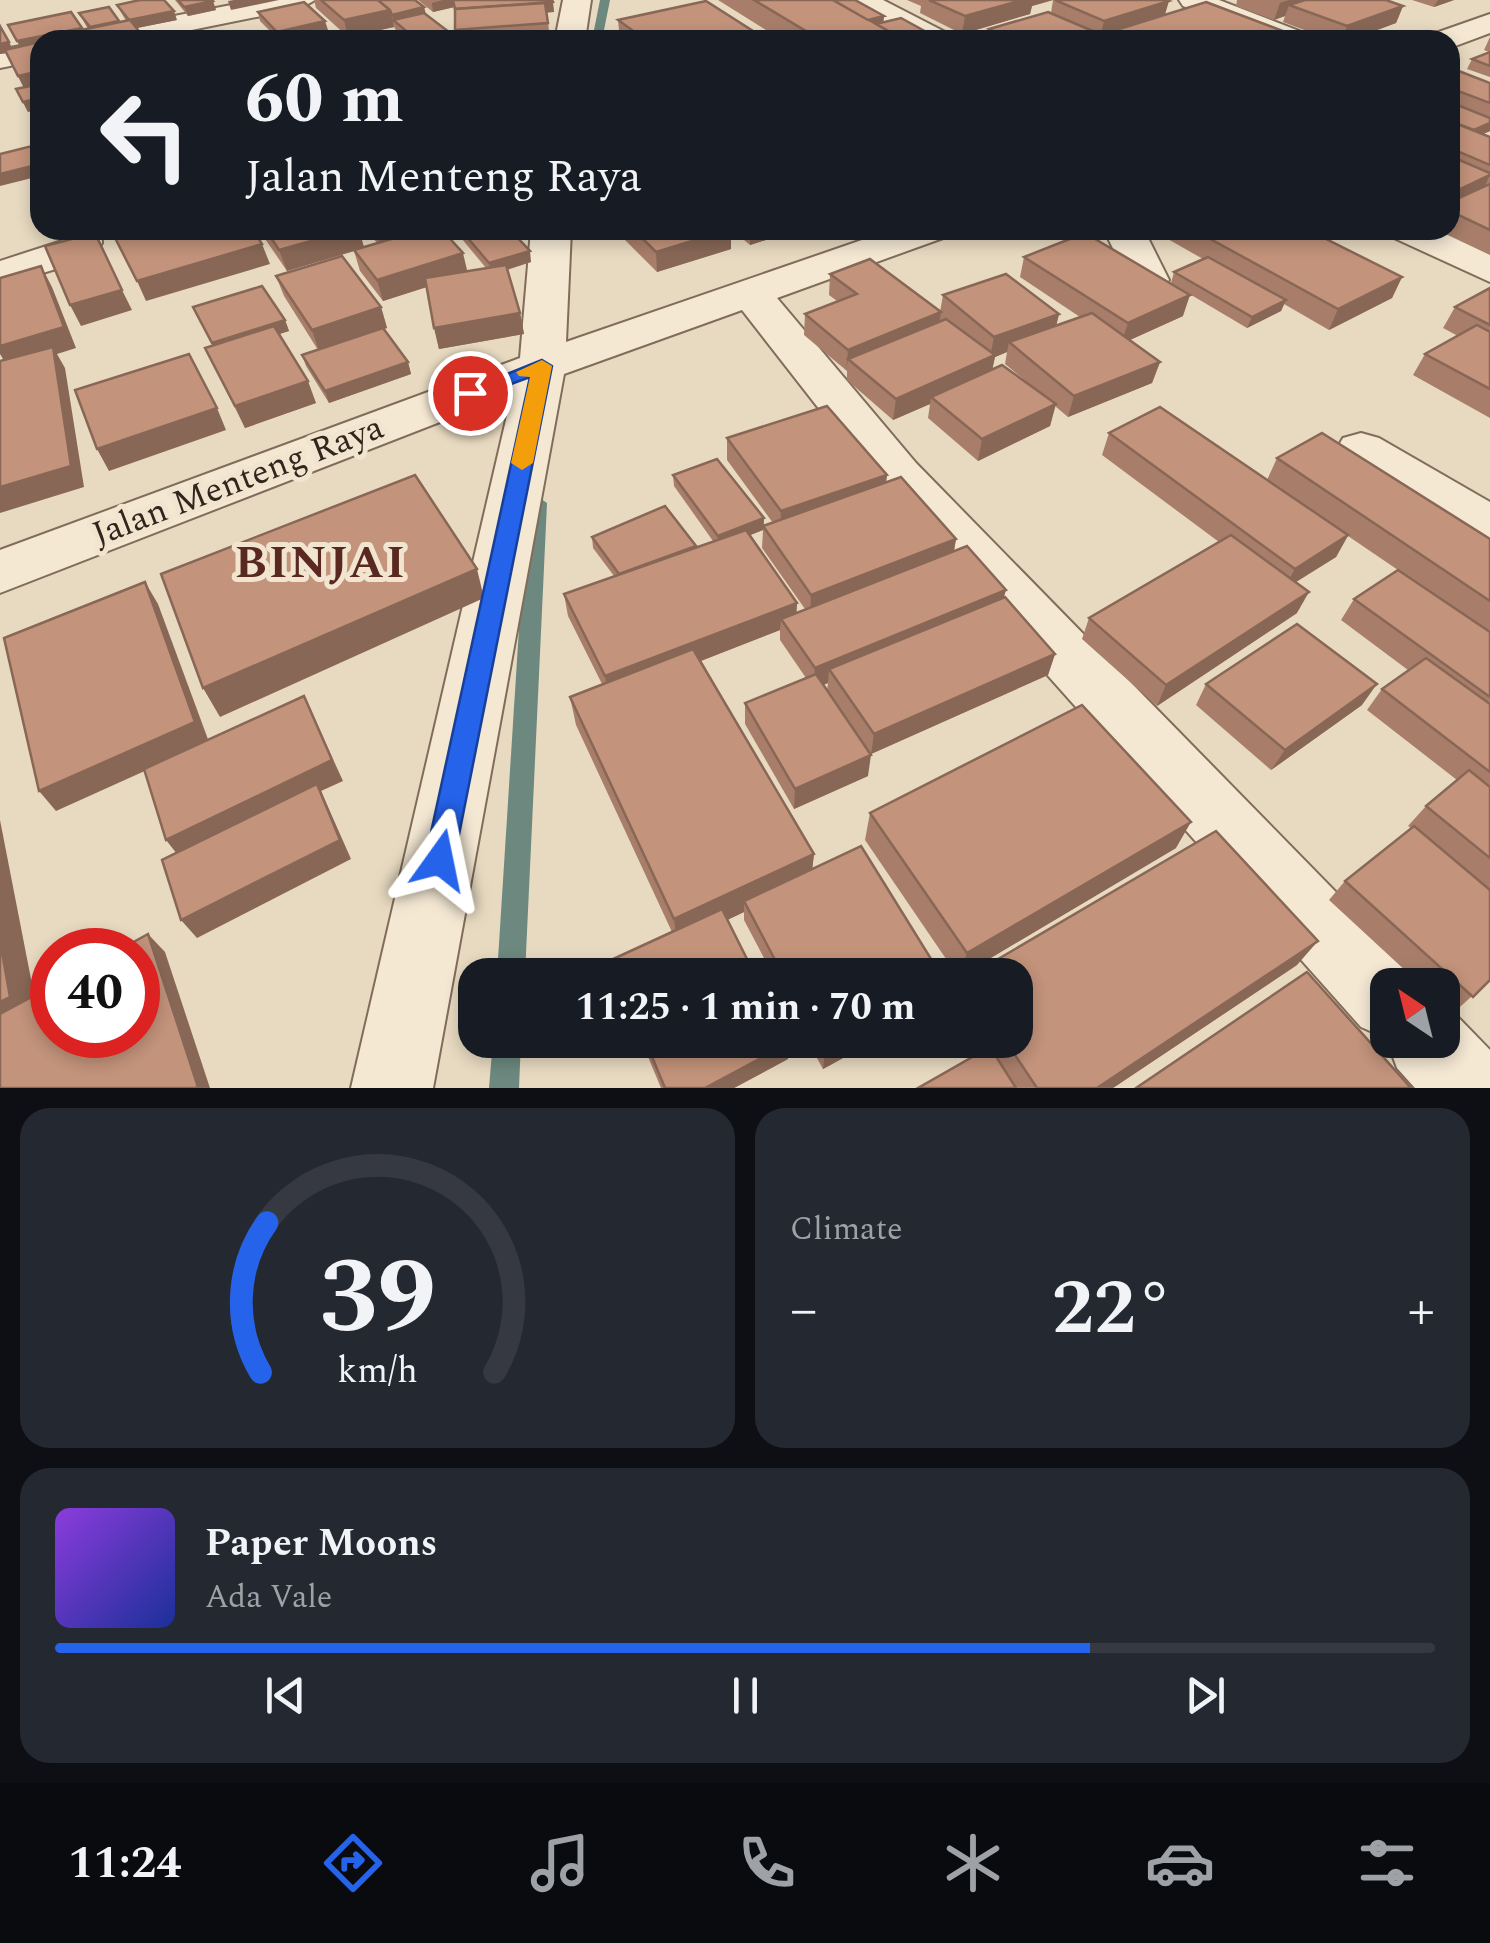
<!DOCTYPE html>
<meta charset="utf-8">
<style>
:root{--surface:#171b24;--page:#242831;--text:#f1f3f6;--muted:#9ea1a6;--line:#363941;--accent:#2563eb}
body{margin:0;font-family:Spectral,serif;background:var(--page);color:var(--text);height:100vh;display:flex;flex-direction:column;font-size:38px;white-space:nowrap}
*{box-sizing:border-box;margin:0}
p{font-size:32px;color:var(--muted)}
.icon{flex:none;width:55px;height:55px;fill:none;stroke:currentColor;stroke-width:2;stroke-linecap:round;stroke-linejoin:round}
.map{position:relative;height:1088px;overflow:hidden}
.drawer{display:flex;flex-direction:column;gap:20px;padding:20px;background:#0d0f14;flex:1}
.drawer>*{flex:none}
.banner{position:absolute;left:30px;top:30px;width:1430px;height:210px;border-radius:30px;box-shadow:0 5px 15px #0003;background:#171b24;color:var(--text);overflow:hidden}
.needle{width:65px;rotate:325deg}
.fabs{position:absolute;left:1370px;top:968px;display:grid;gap:20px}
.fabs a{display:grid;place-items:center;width:90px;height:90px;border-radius:20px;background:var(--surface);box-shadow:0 5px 15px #0003;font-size:50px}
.speed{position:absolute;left:30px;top:928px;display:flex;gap:20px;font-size:50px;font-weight:700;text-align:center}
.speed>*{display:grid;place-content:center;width:130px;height:130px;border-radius:50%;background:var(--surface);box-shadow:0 5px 15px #0003;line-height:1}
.speed .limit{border:15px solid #d22;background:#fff;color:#111}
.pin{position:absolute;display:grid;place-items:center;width:85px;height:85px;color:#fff;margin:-42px;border:5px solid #fff;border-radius:50%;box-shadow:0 2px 10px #0007}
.me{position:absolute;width:110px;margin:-55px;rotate:12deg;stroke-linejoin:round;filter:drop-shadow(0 0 8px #0008)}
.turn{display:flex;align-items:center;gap:35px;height:210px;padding:0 50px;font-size:45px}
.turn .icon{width:130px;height:130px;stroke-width:2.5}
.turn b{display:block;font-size:70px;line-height:85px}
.big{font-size:75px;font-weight:700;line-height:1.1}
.drawer .widget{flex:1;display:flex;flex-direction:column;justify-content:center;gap:15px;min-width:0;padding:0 35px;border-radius:30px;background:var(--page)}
.drawer .dial{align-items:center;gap:0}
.dial svg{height:260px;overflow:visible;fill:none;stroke:var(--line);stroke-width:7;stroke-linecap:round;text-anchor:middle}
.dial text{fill:var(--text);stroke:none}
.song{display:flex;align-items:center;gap:30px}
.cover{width:120px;height:120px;border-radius:15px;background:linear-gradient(135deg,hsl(270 70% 55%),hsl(230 70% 35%))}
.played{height:10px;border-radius:5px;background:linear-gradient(90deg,var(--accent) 75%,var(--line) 75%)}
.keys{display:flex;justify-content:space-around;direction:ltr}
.heat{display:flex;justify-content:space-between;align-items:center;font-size:55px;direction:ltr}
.drawer .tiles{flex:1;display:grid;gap:20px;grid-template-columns:1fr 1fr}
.widget:last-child{grid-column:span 2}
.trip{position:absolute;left:458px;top:958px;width:575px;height:100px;border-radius:30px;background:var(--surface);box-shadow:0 5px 15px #0003;font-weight:700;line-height:100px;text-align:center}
.tab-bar{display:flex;height:160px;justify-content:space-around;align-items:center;background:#090b0e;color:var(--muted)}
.tab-bar .icon{width:70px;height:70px}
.tab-bar .active{color:var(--accent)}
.tab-bar b{font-size:45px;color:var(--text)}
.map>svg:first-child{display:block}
</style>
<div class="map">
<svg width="1490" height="1088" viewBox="0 0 1490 1088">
<rect width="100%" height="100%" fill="#e8dac1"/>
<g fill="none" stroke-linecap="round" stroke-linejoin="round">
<g fill="#6c887f" fill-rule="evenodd">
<polygon points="600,0 610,0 602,40 592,40"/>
<polygon points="537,496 547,503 525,975 497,975 527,503"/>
<polygon points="493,1040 521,1040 519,1088 489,1088"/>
</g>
<g stroke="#806c5b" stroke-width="4">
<g id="minor">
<polygon points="257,0 315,0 301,8 142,40 81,40 85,34 96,31"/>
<polygon points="563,0 591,0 585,40 555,40"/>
<polygon points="848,0 883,0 949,34 953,40 915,40 852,6"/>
<polygon points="1179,0 1219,0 1307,34 1311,40 1269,40 1183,6"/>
<polygon points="1490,14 1490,33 1450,48 1450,40 1429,40 1433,34"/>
<polygon points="40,42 40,60 0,68 0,50"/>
<polygon points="61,230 101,230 102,243 92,258 0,286 0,261 62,241"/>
<polygon points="531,230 571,230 566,342 891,230 949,230 943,238 777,298 916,463 1415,973 1421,985 1388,985 1388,1040 1442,1040 1442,1007 1453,1012 1490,1050 1490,1088 1415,1088 1397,1068 1386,1038 1361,1027 880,487 742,310 564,374 433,1088 351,1088 512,394 0,593 0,550 520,358"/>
<polygon points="1104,230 1144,230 1169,280 1163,289 1148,293 1133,289"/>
<polygon points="1388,230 1439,230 1490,254 1490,282 1394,238"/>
<polygon points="1361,433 1379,438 1490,502 1490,546 1471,541 1343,462 1336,450 1343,438"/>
</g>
</g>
<use href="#minor" fill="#f4e8d3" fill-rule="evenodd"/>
</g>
<g fill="#a87e6a" fill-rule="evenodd">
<polygon points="175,0 212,0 216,10 188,16"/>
<polygon points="314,0 415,0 424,7 426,14 449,32 450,40 408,40 395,29 393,23 394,27 348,37 316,8"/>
<polygon points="418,0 552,0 554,12 547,12 550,40 457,40 455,30 455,7 433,12"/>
<polygon points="718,0 855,0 884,16 883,23 941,40 782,40"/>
<polygon points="907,0 1166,0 1165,15 1296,36 1294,40 987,40 989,29 1051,13 1053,0 1032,6 1030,14 962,34 920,13 921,6"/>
<polygon points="1237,0 1386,0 1403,6 1396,23 1350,40 1331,40 1283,22 1285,16 1274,20 1236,6"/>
<polygon points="1412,0 1454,0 1434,7"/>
<polygon points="117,5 177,20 137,28 146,40 79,40 79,39 40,40 28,112 16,89 24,88 6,53 0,54 0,26 12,48 20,46 8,25 82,30 88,29 79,13 120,22 126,21"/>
<polygon points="258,12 328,30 279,40 260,21"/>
<polygon points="618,20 767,40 620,40"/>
<polygon points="1490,37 1490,77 1467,69 1472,59 1489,52 1484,50"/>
<polygon points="1450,69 1490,83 1490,131 1483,134 1490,136 1490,255 1437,230 1450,230"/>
<polygon points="259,230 359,230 364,247 377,243 366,230 442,230 467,271 486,268 462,239 460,230 510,230 531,262 507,270 520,313 524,334 439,349 426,287 383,301 360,271 354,251 287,271"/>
<polygon points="619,230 731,230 731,249 657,272 619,234"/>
<polygon points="732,230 797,230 750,245"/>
<polygon points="1169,230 1308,230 1402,277 1392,298 1329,330 1284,304 1281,311 1247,328 1171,283 1174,272 1203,259 1166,238"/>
<path d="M 1024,257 L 1183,316 L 1130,340 L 1160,362 L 1152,383 L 1068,417 L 1055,406 L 1050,426 L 978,461 L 928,418 L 930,404 L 893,420 L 847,380 L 847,371 L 804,335 L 805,314 L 837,301 L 829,295 L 830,274 L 940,312 L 943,295 L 1059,314 L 1056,325 L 1080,317 L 1020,277 ZM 1007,352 L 1005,364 L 1033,387 L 992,369 L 995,357 Z"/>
<polygon points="276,276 381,307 387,328 383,329 408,362 411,374 329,403 306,366 302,355 318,350 284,296"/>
<polygon points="1490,288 1490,418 1413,375 1425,354 1458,336 1443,328 1455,307"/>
<polygon points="193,307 285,320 289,331 279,334 316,403 245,428 205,348 213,346"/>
<polygon points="1109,433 1267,480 1277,458 1490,539 1490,980 1452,1014 1442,1004 1442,985 1421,985 1329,900 1345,881 1411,828 1408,826 1426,806 1457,780 1367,710 1382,689 1408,670 1341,620 1354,599 1398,570 1348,536 1336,557 1296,582 1297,613 1157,706 1082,639 1089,618 1219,542 1102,455"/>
<path d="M 727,438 L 887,475 L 886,482 L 956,539 L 954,552 L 1004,597 L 1055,654 L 1048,675 L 871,754 L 827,690 L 828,683 L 823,685 L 868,776 L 794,809 L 745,724 L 745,703 L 806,678 L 780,640 L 780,630 L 701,661 L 814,854 L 812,869 L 941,975 L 773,975 L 744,920 L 744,912 L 727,920 L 755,975 L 615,975 L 611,960 L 672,932 L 576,725 L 570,697 L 602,684 L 568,616 L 564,594 L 614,576 L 593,548 L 592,537 L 696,547 L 713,541 L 674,486 L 673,475 L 764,518 L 764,526 L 773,523 L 727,460 ZM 763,530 L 762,548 L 805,609 L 796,612 L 797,603 L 750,535 Z"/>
<polygon points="1206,684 1362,705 1271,770 1196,705"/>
<polygon points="870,813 1176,848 962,975 957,975 865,840"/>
<polygon points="1297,965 1113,1088 918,1088 986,1049 980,1040 1015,1040"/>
<polygon points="641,1040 788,1040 788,1059 734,1088 661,1088"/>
<polygon points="807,1040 876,1040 823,1069"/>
</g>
<g fill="#886756">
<polygon points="234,0 279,0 231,10 228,1"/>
<polygon points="443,0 470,0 471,3 433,12 432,3"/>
<polygon points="1023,0 1053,0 1032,6 1030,14 962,34 965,16"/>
<polygon points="1289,0 1333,0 1289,5 1285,16 1274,20 1280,3"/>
<polygon points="1438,0 1454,0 1434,7"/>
<polygon points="213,1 216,10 188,16 184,7"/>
<polygon points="1169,1 1164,18 1116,30 1115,33 1100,38 1104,21"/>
<polygon points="553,2 554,12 458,21"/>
<polygon points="1403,6 1396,23 1350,40 1342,40 1347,26"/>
<polygon points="424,7 426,16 393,20 394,24 392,15"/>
<polygon points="390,10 394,27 348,37 344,20"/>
<polygon points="174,11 177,20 132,29 129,20"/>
<polygon points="884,16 883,25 858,22"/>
<polygon points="325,21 328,30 280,40 277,32"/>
<polygon points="82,28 86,37 76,31 79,39 40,40 40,47 22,51 17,41"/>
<polygon points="449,32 450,40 416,40"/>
<polygon points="9,42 14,52 0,54 0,44"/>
<polygon points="40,71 40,91 27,94 18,76"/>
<polygon points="40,98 40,109 28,112 23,102"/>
<polygon points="1490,123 1490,131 1463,143 1468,132"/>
<polygon points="40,164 40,176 0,186 0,174"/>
<polygon points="1490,175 1481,194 1450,209 1450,194"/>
<polygon points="350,230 359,230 364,248 287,271 279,250"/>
<polygon points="408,230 430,230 382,250 379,239"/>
<polygon points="728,230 731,230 731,249 657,272 656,252"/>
<polygon points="750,230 797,230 750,245"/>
<polygon points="262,244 270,264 146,301 137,281"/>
<polygon points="530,251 531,262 491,274 489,263"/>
<polygon points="463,253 468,274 383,301 377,280"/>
<polygon points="41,266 52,287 76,348 57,354 65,368 84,487 0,513 0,487 9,369 0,354 0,346"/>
<polygon points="1402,277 1392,298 1329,330 1338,309"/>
<polygon points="122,290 132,310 81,326 70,305"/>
<polygon points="1190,295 1183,316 1121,344 1128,323"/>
<polygon points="1286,300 1281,311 1247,328 1252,317"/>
<polygon points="381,307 387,328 319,351 312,330"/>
<polygon points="941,312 938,333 848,359 846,371 848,350"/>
<polygon points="520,313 524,334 439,349 434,328"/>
<polygon points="1059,314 1054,335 1009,342 1007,352 995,357 991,376 931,397 930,404 893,420 896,399 990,357 994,337"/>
<polygon points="285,320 289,331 217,354 212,343"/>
<polygon points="408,362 411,374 329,403 325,391"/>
<polygon points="1160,362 1152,383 1068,417 1074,396"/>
<polygon points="308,381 316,403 245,428 235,406"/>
<polygon points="1056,404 1050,426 978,461 982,439"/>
<polygon points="217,408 226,430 109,471 97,449"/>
<polygon points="887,475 884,496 780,533 781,511"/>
<polygon points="764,518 763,530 718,548 718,536"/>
<polygon points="1348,535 1336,557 1283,590 1295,569"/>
<polygon points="956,539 952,560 810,616 811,595"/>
<polygon points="477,569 484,598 220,717 203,688"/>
<polygon points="145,582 158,604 209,742 56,811 39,791"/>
<polygon points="1006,590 1000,611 829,669 828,683 813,689 815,668"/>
<polygon points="1309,592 1297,613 1157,706 1166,685"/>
<polygon points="797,603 796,624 781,619 780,630 608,697 605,676"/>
<polygon points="1055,654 1048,675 871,754 874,734"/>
<polygon points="1377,684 1362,705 1271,770 1285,750"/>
<polygon points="304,696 343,781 321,791 351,859 197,938 181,920 181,859 166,840"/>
<polygon points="871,755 868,776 794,809 795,789"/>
<polygon points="0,820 39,1020 0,1040"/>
<polygon points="1191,822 1176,848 962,975 959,975 967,953"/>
<polygon points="814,854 811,880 744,901 744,912 677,944 674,919"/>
<polygon points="148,934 165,952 210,1088 195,1088"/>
<polygon points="1318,941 1297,965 1113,1088 1097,1088"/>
<polygon points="849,1040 876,1040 823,1069 825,1053"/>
<polygon points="789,1043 788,1059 734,1088 705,1088"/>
</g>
<g fill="#c3937b" stroke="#886756" stroke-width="2.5">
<polygon points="140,0 164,0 174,11 129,20 117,5"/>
<polygon points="178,0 212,0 213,1 184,7"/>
<polygon points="321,0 378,0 390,10 344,20"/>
<polygon points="378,0 415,0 424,7 392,15 390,10"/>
<polygon points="453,0 552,0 553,2 455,9"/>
<polygon points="754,0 833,0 905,40 821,40"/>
<polygon points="833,0 855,0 884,16 868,20"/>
<polygon points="929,0 1023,0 965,16"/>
<polygon points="1055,0 1166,0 1169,1 1104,21"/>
<polygon points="1305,0 1386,0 1403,6 1347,26 1289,5"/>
<polygon points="706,1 767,40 646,40 618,20"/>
<polygon points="304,2 325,21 277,32 258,12"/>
<polygon points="1206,2 1296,36 1285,40 1139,40 1116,30"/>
<polygon points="545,3 548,23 455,30 455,9"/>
<polygon points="109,7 119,21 90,27 79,13"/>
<polygon points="71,12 82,28 17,41 8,25"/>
<polygon points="1048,12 1114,40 1012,40 989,29"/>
<polygon points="424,13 449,32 416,39 393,20"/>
<polygon points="901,18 941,40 905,40 876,24"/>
<polygon points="130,20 146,40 82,40 76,31"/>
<polygon points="0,26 9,42 0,44"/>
<polygon points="531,34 531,40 469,40 469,38"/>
<polygon points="69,36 72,40 51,40"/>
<polygon points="40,42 40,71 18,76 5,50"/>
<polygon points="1490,52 1490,66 1472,59"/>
<polygon points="1451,68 1490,83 1490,103 1450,88"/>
<polygon points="40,84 40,98 23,102 16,89"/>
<polygon points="1450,102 1490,118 1490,123 1474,130 1450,121"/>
<polygon points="1450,121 1490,137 1490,165 1450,148"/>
<polygon points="40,144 40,164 0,174 0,154"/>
<polygon points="1450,156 1490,173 1490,175 1450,194"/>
<polygon points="1490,184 1490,230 1450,211 1450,202"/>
<polygon points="111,230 253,230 262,244 137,281"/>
<polygon points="266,230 350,230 279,250"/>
<polygon points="372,230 408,230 379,239"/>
<polygon points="422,230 442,230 463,253 377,280 354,250"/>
<polygon points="461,230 510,230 530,251 489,263"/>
<polygon points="634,230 728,230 656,252"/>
<polygon points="1194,230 1308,230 1402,277 1338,309"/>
<polygon points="95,233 122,290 70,305 45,246"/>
<polygon points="1085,233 1190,295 1128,323 1024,257"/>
<polygon points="342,256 381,307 312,330 276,276"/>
<polygon points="1208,257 1286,300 1252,317 1174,272"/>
<polygon points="870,259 941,312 848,350 805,314 857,294 830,274"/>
<polygon points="506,265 520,313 434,328 425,278"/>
<polygon points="41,266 64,327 0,346 0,278"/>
<polygon points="1006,274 1059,314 994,337 943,295"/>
<polygon points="262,286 285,320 212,343 193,307"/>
<polygon points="1490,288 1490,325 1455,307"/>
<polygon points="1092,313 1160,362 1074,396 1009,342"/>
<polygon points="946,319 995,355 896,399 848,359"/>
<polygon points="1477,325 1490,332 1490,389 1425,354"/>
<polygon points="274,326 308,381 235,406 205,348"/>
<polygon points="383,328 408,362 325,391 302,355"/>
<polygon points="53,347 71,466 0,487 0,361"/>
<polygon points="189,354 217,408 97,449 75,390"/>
<polygon points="1002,365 1056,404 982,439 931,397"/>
<polygon points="827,406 887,475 781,511 727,438"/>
<polygon points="1160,407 1348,535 1295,569 1109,433"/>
<polygon points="1322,433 1490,539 1490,601 1277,458"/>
<polygon points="717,459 764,518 718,536 673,475"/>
<polygon points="415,475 477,569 203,688 161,574"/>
<polygon points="901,477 956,539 811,595 763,526"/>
<polygon points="665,506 696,546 619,574 592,537"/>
<polygon points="746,530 797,603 605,676 564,594"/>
<polygon points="1231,535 1309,592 1166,685 1089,618"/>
<polygon points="967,546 1006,590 815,668 781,619"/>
<polygon points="1398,570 1490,632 1490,697 1354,599"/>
<polygon points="145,582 195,722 39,791 4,638"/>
<polygon points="1005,597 1055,654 874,734 829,669"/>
<polygon points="1297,624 1377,684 1285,750 1206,684"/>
<polygon points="693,649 814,854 674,919 570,697"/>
<polygon points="1426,658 1490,704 1490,772 1382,689"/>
<polygon points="816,674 871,755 795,789 745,703"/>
<polygon points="304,696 332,760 166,840 144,769"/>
<polygon points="1082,705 1191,822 967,953 870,813"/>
<polygon points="1469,770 1490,787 1490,858 1426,806"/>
<polygon points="317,784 340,840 181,920 162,860"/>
<polygon points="1414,826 1490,890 1490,980 1473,997 1345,881"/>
<polygon points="1216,831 1318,941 1097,1088 1037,1088 1005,1040 1015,1040 1015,975 971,975"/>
<polygon points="861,846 941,975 783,975 744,901"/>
<polygon points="722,909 755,975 617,975 611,960"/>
<polygon points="148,934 198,1087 195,1088 0,1088 0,1014 52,986 52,1035 138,1035 138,950 119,950"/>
<polygon points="0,941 10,997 0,1002"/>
<polygon points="1307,972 1411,1088 1136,1088"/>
<polygon points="645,1040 788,1040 789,1043 705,1088 665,1088"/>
<polygon points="818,1040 849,1040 825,1053"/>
<polygon points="990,1047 1016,1088 918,1088"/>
</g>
<polygon fill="#2563eb" stroke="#184099" stroke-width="2.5" points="542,360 552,366 454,860 450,870 440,873 429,870 425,860 530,377 470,399 460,393"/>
<polygon fill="#f59e0b" points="542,360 552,366 533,463 522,470 511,463 530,377 519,376 516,372"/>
<g text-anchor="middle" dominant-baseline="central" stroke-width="10" stroke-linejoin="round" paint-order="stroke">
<g font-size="35" fill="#31251d" stroke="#f1e5d0">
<text transform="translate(238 481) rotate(-21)">Jalan Menteng Raya</text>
</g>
<g font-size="45" font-weight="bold" letter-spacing="2.5" fill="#592921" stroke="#f1e5d0">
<text x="321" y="563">BINJAI</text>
</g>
</g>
</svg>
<div class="fabs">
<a><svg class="needle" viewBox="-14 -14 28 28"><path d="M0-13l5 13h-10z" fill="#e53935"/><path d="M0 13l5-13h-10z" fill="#9ea1a6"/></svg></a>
</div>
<div class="speed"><div class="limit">40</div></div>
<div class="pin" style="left:470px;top:393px;background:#d93025"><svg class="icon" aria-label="arrive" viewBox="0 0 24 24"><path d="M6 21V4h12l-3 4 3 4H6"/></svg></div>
<svg class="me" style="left:440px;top:860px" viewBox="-20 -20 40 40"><path d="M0-17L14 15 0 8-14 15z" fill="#2563eb" stroke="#fff" stroke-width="4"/></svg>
<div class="trip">11:25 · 1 min · 70 m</div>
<div class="banner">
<div class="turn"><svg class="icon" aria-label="left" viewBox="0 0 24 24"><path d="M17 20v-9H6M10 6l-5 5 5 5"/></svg><div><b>60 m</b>Jalan Menteng Raya</div></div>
</div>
</div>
<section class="drawer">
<div class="tiles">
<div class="widget dial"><svg viewBox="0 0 100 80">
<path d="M14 69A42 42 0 1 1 86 69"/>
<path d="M14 69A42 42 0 0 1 16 23" stroke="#2563eb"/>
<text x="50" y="56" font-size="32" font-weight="700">39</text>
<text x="50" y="72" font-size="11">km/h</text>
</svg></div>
<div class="widget"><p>Climate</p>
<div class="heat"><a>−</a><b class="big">22°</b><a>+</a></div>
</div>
<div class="widget">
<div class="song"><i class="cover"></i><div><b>Paper Moons</b><p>Ada Vale</p></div></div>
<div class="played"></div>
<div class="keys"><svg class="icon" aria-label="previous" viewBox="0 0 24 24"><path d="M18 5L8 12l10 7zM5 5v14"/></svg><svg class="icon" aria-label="pause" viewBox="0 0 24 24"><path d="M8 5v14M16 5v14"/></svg><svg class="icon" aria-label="next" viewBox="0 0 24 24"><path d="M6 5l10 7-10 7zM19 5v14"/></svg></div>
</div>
</div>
</section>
<nav class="tab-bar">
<b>11:24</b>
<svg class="icon active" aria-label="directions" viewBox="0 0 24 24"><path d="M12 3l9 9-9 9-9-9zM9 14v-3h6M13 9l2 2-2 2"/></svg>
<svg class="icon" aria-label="music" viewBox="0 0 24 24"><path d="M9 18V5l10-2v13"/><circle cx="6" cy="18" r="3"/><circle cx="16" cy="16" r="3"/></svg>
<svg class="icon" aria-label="phone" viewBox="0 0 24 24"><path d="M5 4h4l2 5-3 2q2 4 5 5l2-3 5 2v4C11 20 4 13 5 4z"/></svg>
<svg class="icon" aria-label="climate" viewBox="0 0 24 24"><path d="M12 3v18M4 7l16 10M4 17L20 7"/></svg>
<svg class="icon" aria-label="car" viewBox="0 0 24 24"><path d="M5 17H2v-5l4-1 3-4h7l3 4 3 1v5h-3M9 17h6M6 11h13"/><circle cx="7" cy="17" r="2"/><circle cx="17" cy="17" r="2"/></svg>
<svg class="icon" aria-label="filters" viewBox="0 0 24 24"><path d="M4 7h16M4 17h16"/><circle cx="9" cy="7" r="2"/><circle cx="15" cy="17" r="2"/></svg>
</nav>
